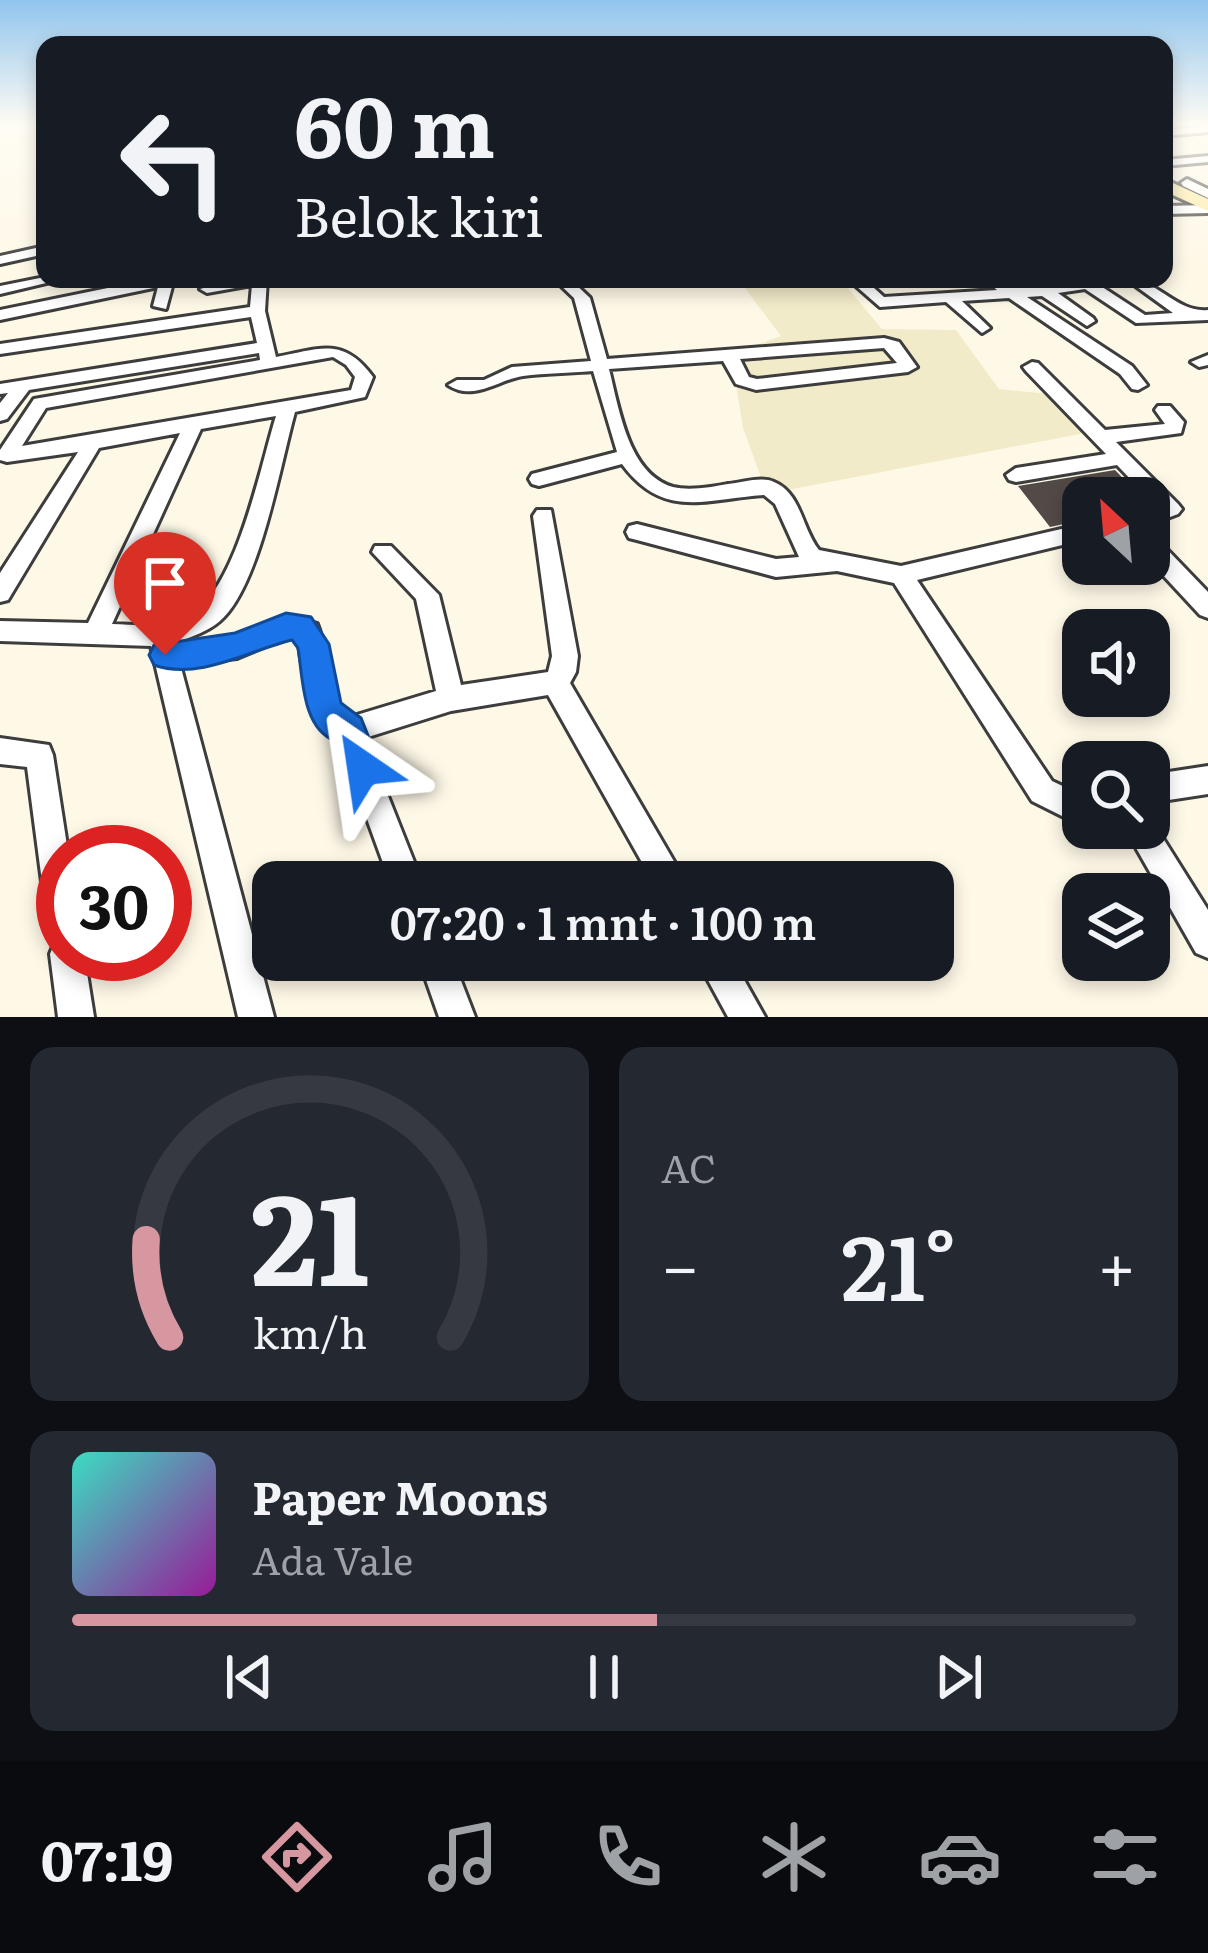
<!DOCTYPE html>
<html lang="id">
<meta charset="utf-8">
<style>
:root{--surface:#171b24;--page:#242831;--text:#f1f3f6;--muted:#9ea1a6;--line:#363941;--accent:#d697a1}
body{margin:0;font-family:Literata,serif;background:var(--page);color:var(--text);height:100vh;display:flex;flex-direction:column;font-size:45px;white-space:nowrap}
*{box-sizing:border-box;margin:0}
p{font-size:39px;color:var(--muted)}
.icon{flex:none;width:66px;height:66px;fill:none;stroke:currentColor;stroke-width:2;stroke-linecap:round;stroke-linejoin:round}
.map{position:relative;height:1017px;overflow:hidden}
.panel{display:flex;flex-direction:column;gap:30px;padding:30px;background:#0d0f14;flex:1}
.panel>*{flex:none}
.top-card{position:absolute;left:36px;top:36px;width:1137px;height:252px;border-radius:24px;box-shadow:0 6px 18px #0003;background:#171b24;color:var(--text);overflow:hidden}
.needle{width:78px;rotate:334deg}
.tools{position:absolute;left:1062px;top:477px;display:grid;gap:24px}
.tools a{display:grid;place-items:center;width:108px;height:108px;border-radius:24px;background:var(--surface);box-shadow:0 6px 18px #0003;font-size:60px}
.speed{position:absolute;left:36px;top:825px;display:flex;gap:24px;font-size:60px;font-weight:700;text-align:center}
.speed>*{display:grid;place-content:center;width:156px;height:156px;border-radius:50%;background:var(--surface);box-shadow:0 6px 18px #0003;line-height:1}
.speed .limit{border:18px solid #d22;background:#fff;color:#111}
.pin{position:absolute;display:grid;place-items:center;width:102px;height:102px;color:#fff;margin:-123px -51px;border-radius:50% 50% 50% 0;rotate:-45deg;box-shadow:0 0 12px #0007}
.pin .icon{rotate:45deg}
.me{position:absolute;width:132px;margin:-66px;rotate:328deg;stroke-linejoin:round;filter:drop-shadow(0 0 9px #0008)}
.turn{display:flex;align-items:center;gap:42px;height:252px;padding:0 60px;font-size:54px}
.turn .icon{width:156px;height:156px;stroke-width:2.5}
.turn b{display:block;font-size:84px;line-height:102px}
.big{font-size:90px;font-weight:600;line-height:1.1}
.panel .widget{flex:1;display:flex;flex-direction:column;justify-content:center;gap:18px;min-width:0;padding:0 42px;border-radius:24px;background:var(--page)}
.panel .dial{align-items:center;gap:0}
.dial svg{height:312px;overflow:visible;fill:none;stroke:var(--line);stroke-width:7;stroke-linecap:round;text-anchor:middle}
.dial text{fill:var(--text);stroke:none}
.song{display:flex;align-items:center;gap:36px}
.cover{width:144px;height:144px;border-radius:18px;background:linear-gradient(135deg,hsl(170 70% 55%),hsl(300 70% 35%))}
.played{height:12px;border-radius:6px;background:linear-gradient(90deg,var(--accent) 55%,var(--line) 55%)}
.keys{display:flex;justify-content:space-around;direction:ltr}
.heat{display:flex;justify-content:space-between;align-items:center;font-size:66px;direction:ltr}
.panel .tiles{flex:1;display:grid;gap:30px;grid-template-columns:1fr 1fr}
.widget:last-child{grid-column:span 2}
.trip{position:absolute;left:252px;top:861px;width:702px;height:120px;border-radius:24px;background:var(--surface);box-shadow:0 6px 18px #0003;font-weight:600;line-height:120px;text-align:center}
.tabs{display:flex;height:192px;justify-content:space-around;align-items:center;background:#090b0e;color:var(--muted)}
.tabs .icon{width:84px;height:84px}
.tabs .on{color:var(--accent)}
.tabs b{font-size:54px;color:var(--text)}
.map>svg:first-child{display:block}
</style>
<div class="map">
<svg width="1208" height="1017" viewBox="0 0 1208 1017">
<rect width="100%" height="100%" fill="#fef8e7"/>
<polygon fill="#f2ebc9" points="738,279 840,279 882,329 956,330 999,389 1049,394 1085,433 767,494 743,428 731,354 781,336"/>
<polygon fill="#524a47" points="1115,470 1142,498 1083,498 1083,520 1050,527 1018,486"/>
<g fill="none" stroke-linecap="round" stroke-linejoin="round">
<g stroke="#3d3d3d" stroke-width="6">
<g id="street">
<polygon points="1208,126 1208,132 1164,136 1164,130"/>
<polygon points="1208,156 1208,162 1164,166 1164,160"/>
<polygon points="1187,179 1208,189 1208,198 1183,186 1181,183"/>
<polygon points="1208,205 1208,213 1164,214 1164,206"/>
<polygon points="45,246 45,254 0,264 0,256"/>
<polygon points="45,277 63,279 0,294 0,286"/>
<polygon points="152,279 180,279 173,283 166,309 153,306 158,287 0,320 0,310"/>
<path d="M 236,279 L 267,279 L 265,311 L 276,357 C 320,349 343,336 373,377 L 365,397 L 295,412 C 280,466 261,578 224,617 C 211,631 191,637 174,643 L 235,636 L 286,616 L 317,624 C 330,654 323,695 350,717 L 436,691 L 416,599 L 372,552 L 375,546 L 391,546 L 439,595 L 461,685 L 548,672 L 552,656 L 533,516 L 537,510 L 551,510 L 578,656 L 576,672 L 570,683 L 686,882 L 653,882 L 548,695 L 451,711 L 365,738 L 422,882 L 390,882 L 338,739 L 318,721 L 308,700 L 298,639 L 287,637 L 237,658 L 180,664 L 274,1017 L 238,1017 L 151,646 L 0,641 L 0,621 L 88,623 L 180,433 L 99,448 L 8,600 L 0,602 L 0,573 L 78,452 L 7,462 L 0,460 L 0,450 L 34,399 L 260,360 L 259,353 L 29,390 L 7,419 L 0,421 L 0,403 L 8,393 L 0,394 L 0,384 L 257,343 L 251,317 L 0,354 L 0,344 L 250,307 L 252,285 L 207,293 L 200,289 ZM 333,357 L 346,365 L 355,377 L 351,390 L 22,446 L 46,408 ZM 276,416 C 260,467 236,595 186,617 C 163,628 138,625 112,624 L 201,429 Z"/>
<path d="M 554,279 L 570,279 L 590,298 L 607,359 L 884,338 L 899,342 L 917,367 L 908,372 L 756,390 L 736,384 L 723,361 L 609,369 C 619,408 628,474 673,487 C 690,491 711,487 728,484 C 741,483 761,476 774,482 C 801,493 802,529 819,550 L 901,566 L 1083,524 L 1083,540 L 917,580 L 1052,781 L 1069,789 L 1083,786 L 1083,816 L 1068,819 L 1032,801 L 894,583 L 837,571 L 776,577 L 637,540 L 629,538 L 626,532 L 629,526 L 637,524 L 776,559 L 799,557 L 775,504 L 764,495 C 705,499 663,520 622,464 L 539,486 L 532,484 L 529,479 L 532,474 L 617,452 L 593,371 C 569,373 546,373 523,376 C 497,380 474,402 448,385 L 457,380 L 484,380 L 512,367 L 591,361 L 574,298 ZM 884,348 L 897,363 L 757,379 L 749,377 L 740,359 Z"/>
<path d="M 848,279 L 864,279 L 884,297 L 997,290 L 984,279 L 1001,279 L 1015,288 L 1090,279 L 1145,315 L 1173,313 L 1126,279 C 1158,279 1176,313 1208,310 L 1208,320 L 1136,323 L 1085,289 L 1058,293 L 1093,318 L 1095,321 L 1087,326 L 1042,296 L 1027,297 L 1132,366 L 1147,385 L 1138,390 L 1132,389 L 1120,374 L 1009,298 L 962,301 L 990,328 L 982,333 L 946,302 L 880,307 Z"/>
<polygon points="1208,355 1208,365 1199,367 1191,362"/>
<polygon points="1032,362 1038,363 1105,430 1165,424 1155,410 1158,406 1170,406 1184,422 1181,433 1116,442 1178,504 1182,509 1178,514 1149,525 1149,509 1156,506 1117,465 1016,482 1009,480 1006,475 1016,468 1106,454 1026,371 1023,367"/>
<polygon points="1149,537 1157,539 1208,592 1208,618 1200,615 1149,560"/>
<polygon points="0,738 49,745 53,755 68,852 63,852 63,936 52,931 47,920 27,767 0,764"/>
<polygon points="1208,766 1208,794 1149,803 1149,775"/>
<polygon points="1149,816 1208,910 1208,958 1196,953 1131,839 1127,828 1149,828"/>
<polygon points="63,939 63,954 84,954 94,1017 58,1017 50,954 55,942"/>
<polygon points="419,960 453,960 475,1017 439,1017"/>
<polygon points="697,960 733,960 765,1017 728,1017"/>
</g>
</g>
<g stroke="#2c2c2c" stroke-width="6">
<polygon id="secondary" points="1164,179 1208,199 1208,211 1164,191"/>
</g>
<use href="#street" fill="#fff" fill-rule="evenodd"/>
<use href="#secondary" fill="#fdeba4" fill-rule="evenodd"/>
</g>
<linearGradient id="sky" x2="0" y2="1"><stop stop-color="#91c5ed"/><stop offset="0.47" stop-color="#fffcf4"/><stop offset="1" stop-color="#fffcf4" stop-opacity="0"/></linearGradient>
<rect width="1208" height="266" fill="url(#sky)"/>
<path fill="#1a73e8" stroke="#114b97" stroke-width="3" d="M 286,613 L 311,617 L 329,644 L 341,703 L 361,718 L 381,768 L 376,781 L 363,786 L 350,781 L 335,741 C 302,728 303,679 298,648 L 292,640 C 250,650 199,681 154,665 L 149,655 L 154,645 L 235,633 Z"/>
</svg>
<div class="tools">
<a><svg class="needle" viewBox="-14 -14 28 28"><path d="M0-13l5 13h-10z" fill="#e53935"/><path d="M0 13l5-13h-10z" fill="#9ea1a6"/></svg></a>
<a><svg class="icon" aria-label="sound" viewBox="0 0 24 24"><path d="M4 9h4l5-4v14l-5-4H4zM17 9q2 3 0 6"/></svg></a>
<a><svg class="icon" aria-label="search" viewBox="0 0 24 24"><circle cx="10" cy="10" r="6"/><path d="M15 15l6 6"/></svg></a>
<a><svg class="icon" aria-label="layers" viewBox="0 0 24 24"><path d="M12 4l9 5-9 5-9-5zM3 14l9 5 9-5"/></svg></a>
</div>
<div class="speed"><div class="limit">30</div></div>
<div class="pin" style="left:165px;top:655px;background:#d93025"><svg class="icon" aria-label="arrive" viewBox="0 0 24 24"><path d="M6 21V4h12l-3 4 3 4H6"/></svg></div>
<svg class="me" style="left:363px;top:768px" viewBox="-20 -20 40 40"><path d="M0-17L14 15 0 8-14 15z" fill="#1a73e8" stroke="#fff" stroke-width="4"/></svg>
<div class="trip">07:20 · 1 mnt · 100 m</div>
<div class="top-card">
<div class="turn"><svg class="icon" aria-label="left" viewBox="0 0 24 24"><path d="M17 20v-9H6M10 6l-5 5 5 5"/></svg><div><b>60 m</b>Belok kiri</div></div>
</div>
</div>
<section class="panel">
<div class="tiles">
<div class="widget dial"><svg viewBox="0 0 100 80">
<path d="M14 69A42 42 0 1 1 86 69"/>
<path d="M14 69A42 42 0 0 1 8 44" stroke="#d697a1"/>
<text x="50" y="56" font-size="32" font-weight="700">21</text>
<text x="50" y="72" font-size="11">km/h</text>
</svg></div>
<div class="widget"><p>AC</p>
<div class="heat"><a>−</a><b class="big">21°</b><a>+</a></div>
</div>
<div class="widget">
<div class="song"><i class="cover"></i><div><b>Paper Moons</b><p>Ada Vale</p></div></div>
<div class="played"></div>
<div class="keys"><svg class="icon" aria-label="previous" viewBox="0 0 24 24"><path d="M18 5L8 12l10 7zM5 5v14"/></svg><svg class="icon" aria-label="pause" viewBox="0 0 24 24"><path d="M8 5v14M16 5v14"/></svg><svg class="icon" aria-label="next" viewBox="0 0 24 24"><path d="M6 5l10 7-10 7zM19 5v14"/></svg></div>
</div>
</div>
</section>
<nav class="tabs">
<b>07:19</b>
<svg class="icon on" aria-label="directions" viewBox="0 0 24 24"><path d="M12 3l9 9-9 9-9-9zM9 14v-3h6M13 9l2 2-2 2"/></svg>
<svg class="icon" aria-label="music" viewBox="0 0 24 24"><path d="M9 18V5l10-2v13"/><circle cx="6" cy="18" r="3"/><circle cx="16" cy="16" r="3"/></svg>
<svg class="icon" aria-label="phone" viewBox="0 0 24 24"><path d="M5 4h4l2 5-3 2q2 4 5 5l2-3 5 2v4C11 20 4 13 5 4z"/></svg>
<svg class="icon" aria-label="climate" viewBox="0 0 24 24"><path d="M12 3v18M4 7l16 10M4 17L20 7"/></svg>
<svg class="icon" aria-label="car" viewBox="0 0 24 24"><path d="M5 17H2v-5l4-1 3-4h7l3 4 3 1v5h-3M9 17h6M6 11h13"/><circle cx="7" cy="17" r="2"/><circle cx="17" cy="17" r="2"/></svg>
<svg class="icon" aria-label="filters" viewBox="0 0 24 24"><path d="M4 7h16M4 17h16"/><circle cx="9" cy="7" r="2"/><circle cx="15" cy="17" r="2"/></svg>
</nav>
